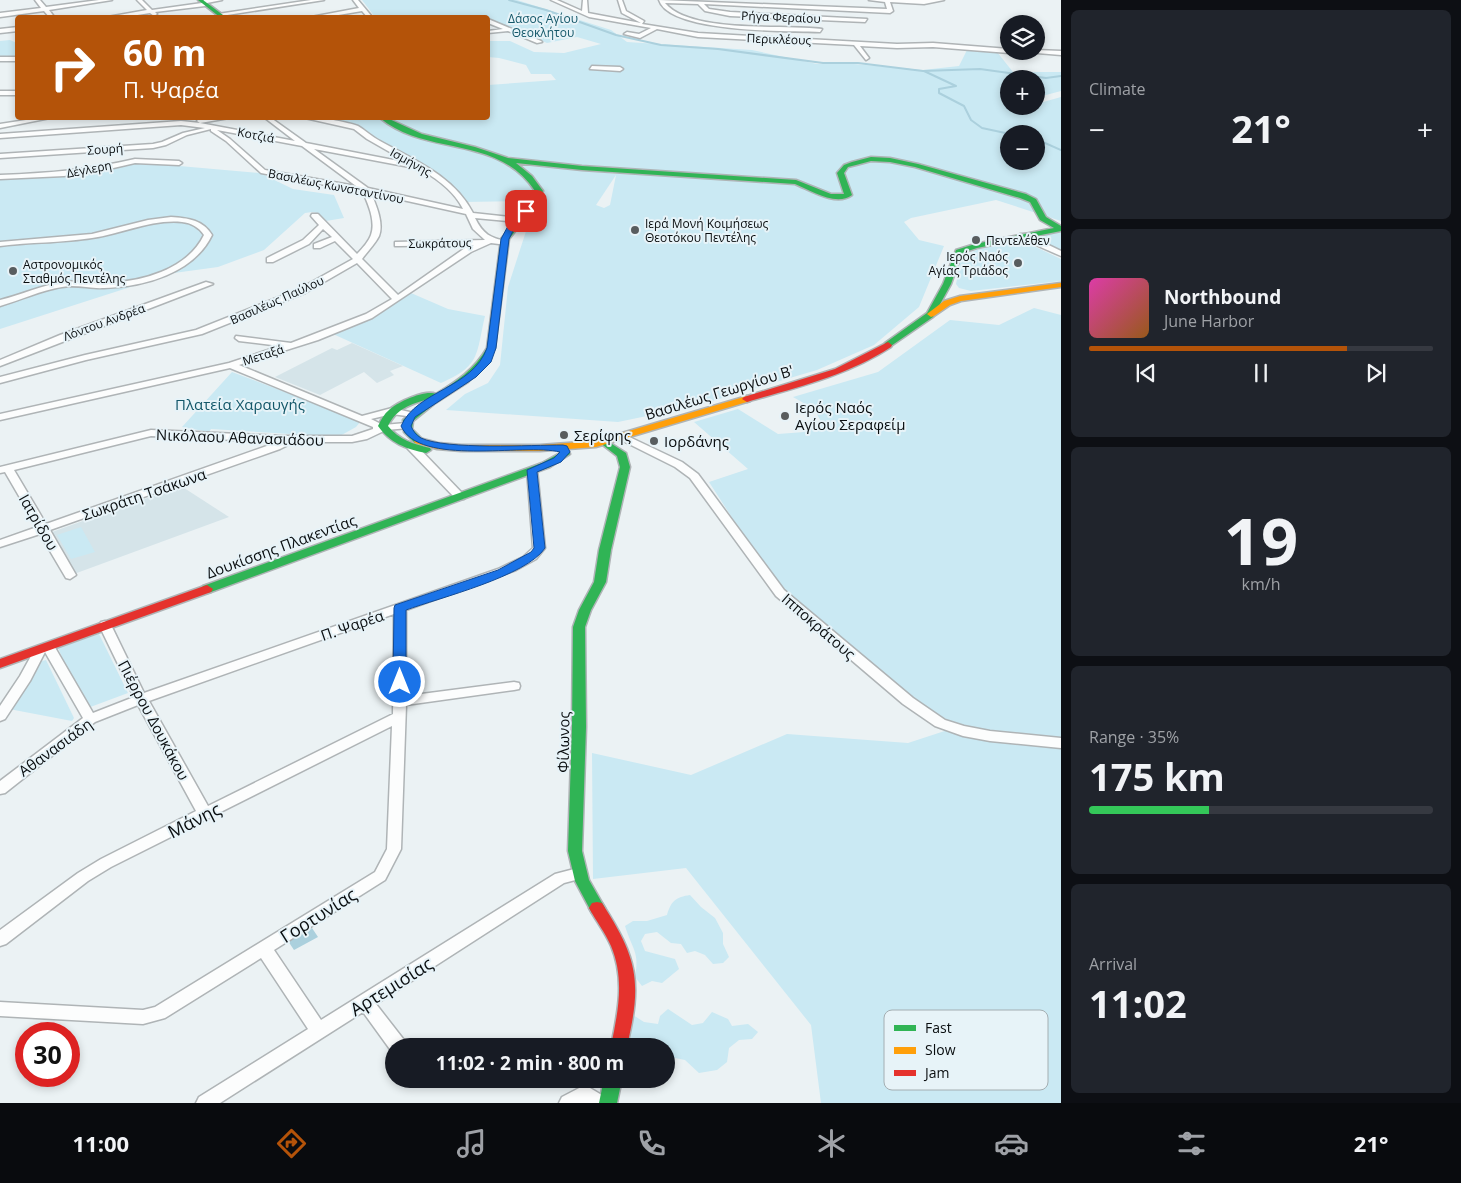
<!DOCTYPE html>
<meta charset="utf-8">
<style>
:root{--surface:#171b24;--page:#20242c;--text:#f1f3f6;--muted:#9ea1a6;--line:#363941;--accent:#b45309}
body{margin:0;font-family:"Open Sans",sans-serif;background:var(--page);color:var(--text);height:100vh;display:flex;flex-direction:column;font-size:19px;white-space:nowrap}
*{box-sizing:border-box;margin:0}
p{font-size:16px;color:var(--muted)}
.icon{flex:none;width:28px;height:28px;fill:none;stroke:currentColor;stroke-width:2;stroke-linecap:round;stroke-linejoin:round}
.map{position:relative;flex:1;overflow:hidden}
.drawer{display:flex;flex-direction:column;gap:10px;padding:10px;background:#0d0f14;width:400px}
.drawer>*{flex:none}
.top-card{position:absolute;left:15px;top:15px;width:475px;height:105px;border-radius:5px;box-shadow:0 2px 8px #0003;background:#b45309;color:#fff;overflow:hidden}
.fabs{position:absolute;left:1000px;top:15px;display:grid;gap:10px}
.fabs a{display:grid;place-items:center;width:45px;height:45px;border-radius:50%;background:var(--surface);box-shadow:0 2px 8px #0003;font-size:25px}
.speed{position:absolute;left:15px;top:1022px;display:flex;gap:10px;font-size:25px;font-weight:700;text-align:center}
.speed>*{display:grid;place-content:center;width:65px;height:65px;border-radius:50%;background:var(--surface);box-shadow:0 2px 8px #0003;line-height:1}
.speed .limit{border:8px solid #d22;background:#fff;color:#111}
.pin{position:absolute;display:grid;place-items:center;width:42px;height:42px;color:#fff;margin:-21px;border-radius:10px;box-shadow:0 2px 8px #0006}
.me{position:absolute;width:55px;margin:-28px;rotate:0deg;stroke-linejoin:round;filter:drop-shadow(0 0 4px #0008)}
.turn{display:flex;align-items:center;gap:18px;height:105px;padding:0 25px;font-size:22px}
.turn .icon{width:65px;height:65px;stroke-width:2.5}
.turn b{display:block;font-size:35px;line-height:42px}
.big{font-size:38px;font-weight:700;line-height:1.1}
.drawer .widget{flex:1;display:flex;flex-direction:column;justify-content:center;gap:8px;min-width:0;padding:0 18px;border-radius:8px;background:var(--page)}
.drawer .dial{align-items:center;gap:0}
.dial b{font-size:65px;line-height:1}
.song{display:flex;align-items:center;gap:15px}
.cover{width:60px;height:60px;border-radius:8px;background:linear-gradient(135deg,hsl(320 70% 55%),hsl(30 70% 35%))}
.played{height:5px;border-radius:2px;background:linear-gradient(90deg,var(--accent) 75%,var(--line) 75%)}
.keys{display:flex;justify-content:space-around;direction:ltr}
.heat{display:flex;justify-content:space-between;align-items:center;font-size:28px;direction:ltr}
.charge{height:8px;border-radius:4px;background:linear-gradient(90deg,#34c759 35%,var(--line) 0)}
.trip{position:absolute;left:385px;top:1038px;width:290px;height:50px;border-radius:25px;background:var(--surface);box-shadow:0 2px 8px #0003;font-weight:700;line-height:50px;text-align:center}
.tabs{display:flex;height:80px;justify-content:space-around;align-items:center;background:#090b0e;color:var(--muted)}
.tabs .icon{width:35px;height:35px}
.tabs .active{color:var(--accent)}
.tabs b{font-size:22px;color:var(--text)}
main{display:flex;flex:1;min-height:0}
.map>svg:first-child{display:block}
</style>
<main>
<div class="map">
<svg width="1061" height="1103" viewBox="0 0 1061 1103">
<rect width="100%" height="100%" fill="#ebf2f4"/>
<g fill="#d5e4e9">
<polygon points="352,343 403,366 390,371 394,375 377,383 364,372 320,395 275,377 332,348 337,350"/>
<polygon points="181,486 229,517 74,574 52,532"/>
</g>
<g fill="#cae9f3" fill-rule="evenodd">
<path d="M 362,0 L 517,0 L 611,30 L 627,42 L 752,50 L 817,64 L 854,64 L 923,70 L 959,66 L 967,50 L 997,52 L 1013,72 L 1061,72 L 1061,91 L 1046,95 L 1036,99 L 1036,79 L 1009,79 L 1009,106 L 1036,106 L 1036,102 L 1040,103 L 1061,97 L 1061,221 L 996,200 L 911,218 L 904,222 L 919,240 L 944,246 L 919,307 L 874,345 L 817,370 L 695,406 L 618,422 L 446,410 L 465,394 L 488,383 L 500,365 L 508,287 L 529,222 L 527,222 L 527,218 L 514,217 L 527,201 L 463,202 L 449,182 L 436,172 L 381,143 L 370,133 L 356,125 L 326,118 L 377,118 L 406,134 L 427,140 L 505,160 L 559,168 L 617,174 L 704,176 L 795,183 C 814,187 831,204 851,197 L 852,193 L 841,173 L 844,169 L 850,172 L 842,167 L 838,171 L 846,193 L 845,195 C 831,199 823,190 811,185 C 807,183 801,182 796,181 C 759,179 722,175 686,173 C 593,168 472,163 390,118 L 488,118 L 488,85 L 556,80 L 551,74 L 531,74 L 526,65 L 499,58 L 488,57 L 488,41 L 510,41 L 534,52 L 564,53 L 601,44 L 577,37 L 547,43 L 488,18 L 375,17 ZM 1009,134 L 1036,134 L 1036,161 L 1009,161 ZM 616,175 L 610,205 L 604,208 L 596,205 Z"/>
<polygon points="10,40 17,43 17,56 0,56 0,41"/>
<path d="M 134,162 L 260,173 L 293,189 L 334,195 L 344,218 L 326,221 C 319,212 315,211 305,213 L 264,250 L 218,267 L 174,273 L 0,329 L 0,179 C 46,178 90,174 134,162 Z"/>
<polygon points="1061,232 1061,251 1036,237"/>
<path d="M 1021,240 L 1061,259 L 1061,281 L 971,291 L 959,288 L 956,284 C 958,276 958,267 961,260 C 967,248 1008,243 1021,240 Z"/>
<path d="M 411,293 L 448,309 L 485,316 C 476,354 481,366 441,383 L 333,334 L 370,319 Z"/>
<polygon points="1034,308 1061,315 1061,1103 821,1103 811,1025 686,868 593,879 592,753 691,775 787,734 908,743 963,725 941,718 921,707 795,602 769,575 709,482 748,469 694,422 738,409 778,434 804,432 822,423 814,409 793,397 878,372 950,320 999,325"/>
<polygon points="232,372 361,421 356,427 338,437 211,429 209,432 182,427"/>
<polygon points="81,527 95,552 71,559 57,535"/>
<polygon points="99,634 128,693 85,709 58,648"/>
<polygon points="46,660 74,718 72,721 9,709 42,661"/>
<path d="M 690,895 L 701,907 L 715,918 L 723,933 L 723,944 L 729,957 L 723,963 L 713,964 L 705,955 L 695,951 L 687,953 L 681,944 L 671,943 L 657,932 L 645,934 L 641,941 L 645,951 L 675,959 L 679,969 L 662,983 L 652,981 L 642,986 L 635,977 C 640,952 632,949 625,926 L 633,921 L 647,921 L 667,915 C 671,901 676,897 690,895 Z"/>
<polygon points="668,1009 692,1025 703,1023 712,1012 728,1019 732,1026 748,1024 758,1032 752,1039 739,1040 729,1048 727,1062 717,1070 699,1073 685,1060 670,1057 666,1060 666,1046 630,1046 633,1015 644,1022 658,1024 660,1016"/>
</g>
<polygon fill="#abd0dd" points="312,928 318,937 294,950 288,941"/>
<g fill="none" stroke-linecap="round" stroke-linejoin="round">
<g stroke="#abd0dd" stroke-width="2">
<polyline points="509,0 546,10 616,35 661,45 718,49 823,63 858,63 923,71 980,69 1046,78 1061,76"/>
<polyline points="924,71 956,86 939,89 939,93 964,106 971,120 982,128 1010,134"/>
<polyline points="1036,139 1061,150"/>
</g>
<g stroke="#afb4b6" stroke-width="3">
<g id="street">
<polygon points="35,0 40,0 46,7 99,0 112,0 49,10 55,18 50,18 44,11 0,17 0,13 41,8"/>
<polygon points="137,0 142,0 152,10 202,3 204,0 222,0 207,3 205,6 155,12 157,14 154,16 150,13 119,18 102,18 147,10"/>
<polygon points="311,0 324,0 221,16 218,14"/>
<polygon points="353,0 358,0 373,18 368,18 362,11 321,18 306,18 359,8"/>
<polygon points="551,0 557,0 582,11 583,0 587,0 588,13 641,23 622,13 618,0 622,0 626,11 644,21 642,24 698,33 897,44 933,43 1009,49 1009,51 1012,51 1009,53 933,47 897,48 860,46 869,58 866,60 854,45 698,37 657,29 640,38 624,34 627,32 639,34 651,28 589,17"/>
<path d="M 659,0 L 887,9 L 885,2 L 869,0 L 944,0 L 924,4 L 890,2 L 893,11 L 890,13 L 704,4 L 709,9 L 730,12 L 867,19 L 865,22 L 730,16 L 705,11 L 698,4 L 665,3 C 691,34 783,24 822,29 L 820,32 C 789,31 669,33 659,0 Z"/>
<polygon points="488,19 541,41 542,42 537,43 508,31 488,33 488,31 503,29 488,23"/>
<polygon points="18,27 18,31 0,33 0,29"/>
<polygon points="1036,50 1061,51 1061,55 1012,51"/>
<rect x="0" y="57" width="18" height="4"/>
<polygon points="592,66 620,67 623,69 620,71 590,69"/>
<rect x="0" y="91" width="18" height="4"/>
<polygon points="39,118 50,118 0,128 0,124"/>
<path d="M 214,118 L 229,118 L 200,123 L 295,141 L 265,118 L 271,118 L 306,143 L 409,163 L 367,139 L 354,129 L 305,118 C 317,116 346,122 358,126 C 365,130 372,137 380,141 C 414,160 454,176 473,213 L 518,218 L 522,220 L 518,222 L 475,218 C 483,234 490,238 507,241 L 507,245 L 491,243 L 471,252 L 372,318 L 318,340 L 239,365 L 362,416 L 392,408 L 414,413 L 416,415 L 414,417 L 392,414 L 371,419 L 383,425 L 406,423 L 411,426 L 409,428 L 386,430 L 367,439 L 352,442 L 288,442 L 286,446 L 280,449 L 50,530 L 76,575 L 70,579 L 66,578 L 40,534 L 0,547 L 0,540 L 37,527 L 5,472 L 0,473 L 0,467 L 151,430 L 284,436 L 352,436 L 373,429 L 373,427 L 230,368 L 0,420 L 0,414 L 229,363 L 280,346 L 239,341 L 235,338 L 236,336 L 291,343 L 366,314 L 392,299 L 357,263 L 305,293 L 202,334 L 86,360 L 0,383 L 0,377 L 85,355 L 196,330 L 299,289 L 353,259 L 335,241 L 320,248 L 314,248 L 314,244 L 332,237 L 323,229 L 309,244 L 273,262 L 267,262 L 267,258 L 303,240 L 319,225 L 311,216 L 312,214 L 318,214 L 357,254 C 362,249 369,241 371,235 C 376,221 368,204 363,192 L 261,173 L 226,141 L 211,131 L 211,129 L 187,135 L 166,145 L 153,148 L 0,158 L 0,154 L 153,144 L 162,142 L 183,133 L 205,128 L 181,125 L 0,138 L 0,134 L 181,121 L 200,123 L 197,121 L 198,120 ZM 217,130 L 302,146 L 356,186 L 265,170 L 230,139 ZM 314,149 L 420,169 C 436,178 455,192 463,209 L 368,188 ZM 371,193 L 466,214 L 473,229 L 485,240 L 395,242 L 395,246 L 398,246 L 474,245 L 465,248 L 398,295 L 362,259 C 367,252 375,244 379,236 C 384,223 376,205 371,193 ZM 151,436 L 278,442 L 46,524 L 14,470 Z"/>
<path d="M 135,159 L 179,161 L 182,163 L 179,165 L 135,163 L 96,172 L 64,176 L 0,179 L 0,175 C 48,173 88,170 135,159 Z"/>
<path d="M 171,217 C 188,218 203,220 212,235 C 194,273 144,287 104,288 C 90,289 76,284 62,287 C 41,290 21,300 0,306 L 0,300 C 21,295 42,285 63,282 C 77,280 91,284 105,283 C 141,282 187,270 204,235 C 199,227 191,223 182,222 C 151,219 122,234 92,238 C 61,243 30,242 0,246 L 0,242 L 92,234 L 148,220 Z"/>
<polygon points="1020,234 1026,234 1061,251 1061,256 1020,238"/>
<polygon points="206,282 213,284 0,366 0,360 60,335"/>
<polygon points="623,434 682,462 698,474 784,590 913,698 945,720 964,726 990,731 1061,738 1061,748 990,741 963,736 935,726 903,704 776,596 690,478 675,467 619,439 618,437"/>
<polygon points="412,444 416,445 464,495 465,497 464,499 456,499 408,449 407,447 408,445"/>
<path d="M 532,467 L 537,470 L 545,548 L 536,559 L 516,570 L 406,610 L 406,696 L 514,682 L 519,683 L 520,686 L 519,689 L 514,690 L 406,705 L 401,849 L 385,880 L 274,950 L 321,1020 L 555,874 L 578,868 L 583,870 L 585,874 L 583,878 L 564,883 L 376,1004 L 404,1040 L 406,1046 L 394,1046 L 394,1052 L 392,1052 L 363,1012 L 220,1103 L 196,1103 L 199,1097 L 308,1029 L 261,958 L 165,1018 L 143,1024 L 0,1016 L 0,1002 L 143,1010 L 155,1007 L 375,872 L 387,849 L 392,726 L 111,867 L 88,881 L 6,944 L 0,946 L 0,930 L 78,873 L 101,859 L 196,811 L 138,705 L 95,722 L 5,793 L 0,794 L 0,781 L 83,718 L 45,652 L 30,681 L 5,719 L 0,721 L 0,706 L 20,676 L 36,647 L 43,647 L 49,643 L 53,644 L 93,713 L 134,697 L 99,625 L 101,622 L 105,621 L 111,625 L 144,693 L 498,569 L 523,557 L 533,548 L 527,470 ZM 394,614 L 393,714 L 208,806 L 149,701 Z"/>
<polygon points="585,1085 605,1097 608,1103 559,1103 562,1097"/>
</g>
</g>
<g stroke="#afb4b6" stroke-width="3">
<g id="fast">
<polygon points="198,0 203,0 227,18 221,18"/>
<path d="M 380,118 L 387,118 L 422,134 L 475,147 L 508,158 L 582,166 L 796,180 L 831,194 L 844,194 L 837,173 L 844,165 L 852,162 L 871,157 L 890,158 L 918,164 L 1026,194 L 1036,199 L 1046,217 L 1061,226 L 1061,231 L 977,248 L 962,253 L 951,284 L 933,317 L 888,348 L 884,345 L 885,343 L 927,313 L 943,284 L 956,250 L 975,244 L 1054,228 L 1040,220 L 1030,202 L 1020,198 L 915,167 L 890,162 L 871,161 L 856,165 L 848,167 L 844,173 L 852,195 C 836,207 810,190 795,184 L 582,170 L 516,163 L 532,176 L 543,191 L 535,206 L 509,239 L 495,348 L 488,361 L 468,382 L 434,404 L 413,421 L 412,429 L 424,441 L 423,443 L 415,443 L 404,432 L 403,420 L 428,399 C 411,404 396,409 388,426 C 399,440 413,444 430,448 L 431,450 L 426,453 C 406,449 390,443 378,426 C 381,420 384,414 389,410 C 397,402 426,389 436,394 C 457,381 474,370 487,348 L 501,239 L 530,204 L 535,191 C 497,134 427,157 380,118 Z"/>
<polygon points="604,439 626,453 630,467 611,550 606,582 591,610 585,627 586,727 582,851 589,880 605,908 602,913 597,914 592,913 575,881 568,851 572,727 573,627 579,610 594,582 599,550 620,467 617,456 599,442"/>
<polygon points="563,445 567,446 570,454 550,467 211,592 207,593 201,589 203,586 542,463 560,453 558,448"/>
<polygon points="604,1079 622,1079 617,1103 599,1103"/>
</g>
</g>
<g stroke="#afb4b6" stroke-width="3">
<g id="slow">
<polygon points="1061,283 1061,287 961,301 950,305 934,316 931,317 927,314 944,301 960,296"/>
<polygon points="747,396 752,399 750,401 596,447 540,451 461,451 437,449 415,443 414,441 419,438 438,443 461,445 540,445 595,441"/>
</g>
</g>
<g stroke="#afb4b6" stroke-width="3">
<g id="jam">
<path d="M 888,342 L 892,345 L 891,347 C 848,375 799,387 750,401 L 747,402 L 742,399 L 744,397 L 835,369 Z"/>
<polygon points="207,585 213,589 211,592 0,668 0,659"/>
<path d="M 597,902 L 602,903 C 638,959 642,982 627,1046 L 611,1046 C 618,1012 625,979 611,946 C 605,932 596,921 589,908 L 592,903 Z"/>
</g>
</g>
<use href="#street" fill="#fcfdfd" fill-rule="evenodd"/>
<use href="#fast" fill="#30b455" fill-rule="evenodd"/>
<use href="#slow" fill="#ff9f0a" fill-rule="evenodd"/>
<use href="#jam" fill="#e5322d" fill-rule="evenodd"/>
</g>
<path fill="#1a73e8" stroke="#114b97" d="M 523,209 L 530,211 L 514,229 L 509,239 L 496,348 L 491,362 L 476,377 L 415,417 L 411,426 C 413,431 416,435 421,438 C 446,450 532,445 563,445 L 567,446 L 570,452 L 561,462 L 537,472 L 545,548 C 527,576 439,598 406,610 L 406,682 L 404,685 L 395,685 L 393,682 L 394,608 L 395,605 L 498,570 L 531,552 L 534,548 L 527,470 L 554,458 L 560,452 C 524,443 419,467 401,426 C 417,390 472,389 487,348 L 501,239 L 508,226 Z"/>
<g fill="#585d5f" stroke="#e7f3f8" stroke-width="2">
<circle cx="635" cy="230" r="5"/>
<circle cx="976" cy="240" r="5"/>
<circle cx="1018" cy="263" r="5"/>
<circle cx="13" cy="271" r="5"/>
<circle cx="785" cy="416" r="5"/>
<circle cx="564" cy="435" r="5"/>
<circle cx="654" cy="441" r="5"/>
</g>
<g text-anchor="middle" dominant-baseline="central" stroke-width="4" stroke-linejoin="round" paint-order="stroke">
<g font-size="12" fill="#090d0f" stroke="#e7f3f8">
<text transform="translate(781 17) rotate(2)">Ρήγα Φεραίου</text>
<text transform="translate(779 39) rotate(2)">Περικλέους</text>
<text transform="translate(256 135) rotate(11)">Κοτζιά</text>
<text transform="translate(105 149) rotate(-4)">Σουρή</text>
<text transform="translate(411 162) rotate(29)">Ισμήνης</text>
<text transform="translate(89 169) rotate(-11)">Δέγλερη</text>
<text transform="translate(336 186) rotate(11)">Βασιλέως Κωνσταντίνου</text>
<text transform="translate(440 243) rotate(-1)">Σωκράτους</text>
<text transform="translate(277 300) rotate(-24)">Βασιλέως Παύλου</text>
<text transform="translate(104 322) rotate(-20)">Λόντου Ανδρέα</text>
<text transform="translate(263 355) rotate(-18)">Μεταξά</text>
</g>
<g font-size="12" fill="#135769" stroke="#e7f3f8">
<text x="543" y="18">Δάσος Αγίου<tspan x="543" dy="14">Θεοκλήτου</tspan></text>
</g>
<g font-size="12" fill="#090d0f" stroke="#e7f3f8" text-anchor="start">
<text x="645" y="223">Ιερά Μονή Κοιμήσεως<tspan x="645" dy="14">Θεοτόκου Πεντέλης</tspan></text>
<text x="986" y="240">Πεντελέθεν</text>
<text x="1008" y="256" text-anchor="end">Ιερός Ναός<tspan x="1008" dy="14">Αγίας Τριάδος</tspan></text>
<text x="23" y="264">Αστρονομικός<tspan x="23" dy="14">Σταθμός Πεντέλης</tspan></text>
</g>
<g font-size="15" fill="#090d0f" stroke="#e7f3f8">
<text transform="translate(719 392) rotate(-17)">Βασιλέως Γεωργίου Β'</text>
<text transform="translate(240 437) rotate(2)">Νικόλαου Αθανασιάδου</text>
<text transform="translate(144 494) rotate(-19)">Σωκράτη Τσάκωνα</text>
<text transform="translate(39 522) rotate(60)">Ιατρίδου</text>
<text transform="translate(281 546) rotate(-20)">Δουκίσσης Πλακεντίας</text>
<text transform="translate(352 625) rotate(-19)">Π. Ψαρέα</text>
<text transform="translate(819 626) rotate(41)">Ιπποκράτους</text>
<text transform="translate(154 720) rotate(62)">Πιέρρου Δουκάκου</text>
<text transform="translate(563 742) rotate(-89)">Φίλωνος</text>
<text transform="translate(55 747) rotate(-36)">Αθανασιάδη</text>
</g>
<g font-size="15" fill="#135769" stroke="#e7f3f8">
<text x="240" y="404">Πλατεία Χαραυγής</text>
</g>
<g font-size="15" fill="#090d0f" stroke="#e7f3f8" text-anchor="start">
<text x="795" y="407">Ιερός Ναός<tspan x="795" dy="17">Αγίου Σεραφείμ</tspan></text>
<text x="574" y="435">Σερίφης</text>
<text x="664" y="441">Ιορδάνης</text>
</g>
<g font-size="18" fill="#090d0f" stroke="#e7f3f8">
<text transform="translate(194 820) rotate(-27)">Μάνης</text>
<text transform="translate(318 915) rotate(-32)">Γορτυνίας</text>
<text transform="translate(391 986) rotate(-32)">Αρτεμισίας</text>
</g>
</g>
<rect x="884" y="1010" width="164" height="80" rx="8" fill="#e7f3f8" stroke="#a4aeb2" stroke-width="1"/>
<rect x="894" y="1025" width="22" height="6" fill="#30b455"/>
<rect x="894" y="1047" width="22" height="7" fill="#ff9f0a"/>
<rect x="894" y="1070" width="22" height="6" fill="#e5322d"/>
<g font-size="14" fill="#090d0f">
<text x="925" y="1033">Fast</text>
<text x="925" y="1055">Slow</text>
<text x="925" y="1078">Jam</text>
</g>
</svg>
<div class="fabs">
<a><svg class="icon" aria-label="layers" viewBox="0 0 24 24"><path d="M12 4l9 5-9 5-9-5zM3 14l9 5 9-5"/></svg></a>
<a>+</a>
<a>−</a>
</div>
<div class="speed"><div class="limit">30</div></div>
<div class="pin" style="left:526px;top:211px;background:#d93025"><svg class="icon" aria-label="arrive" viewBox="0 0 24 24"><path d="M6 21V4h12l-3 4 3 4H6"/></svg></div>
<svg class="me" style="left:400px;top:682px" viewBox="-20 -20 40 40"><circle r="17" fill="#1a73e8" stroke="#fff" stroke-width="3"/><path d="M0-11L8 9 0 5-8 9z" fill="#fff"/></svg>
<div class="trip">11:02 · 2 min · 800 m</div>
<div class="top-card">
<div class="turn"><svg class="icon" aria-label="right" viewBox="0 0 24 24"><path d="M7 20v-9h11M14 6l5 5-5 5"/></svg><div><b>60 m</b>Π. Ψαρέα</div></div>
</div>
</div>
<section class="drawer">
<div class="widget"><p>Climate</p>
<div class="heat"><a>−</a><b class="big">21°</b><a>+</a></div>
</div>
<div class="widget">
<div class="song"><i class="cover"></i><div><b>Northbound</b><p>June Harbor</p></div></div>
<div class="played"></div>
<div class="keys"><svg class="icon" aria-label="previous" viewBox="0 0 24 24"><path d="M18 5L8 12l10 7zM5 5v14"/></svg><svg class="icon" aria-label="pause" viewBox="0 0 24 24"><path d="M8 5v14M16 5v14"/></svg><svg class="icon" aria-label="next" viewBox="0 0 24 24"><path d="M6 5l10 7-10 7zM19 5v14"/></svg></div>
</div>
<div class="widget dial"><b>19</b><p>km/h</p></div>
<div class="widget"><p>Range · 35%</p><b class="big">175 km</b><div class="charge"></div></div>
<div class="widget"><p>Arrival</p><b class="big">11:02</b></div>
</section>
</main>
<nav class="tabs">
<b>11:00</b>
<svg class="icon active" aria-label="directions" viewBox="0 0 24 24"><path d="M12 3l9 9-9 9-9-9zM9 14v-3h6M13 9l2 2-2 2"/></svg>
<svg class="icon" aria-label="music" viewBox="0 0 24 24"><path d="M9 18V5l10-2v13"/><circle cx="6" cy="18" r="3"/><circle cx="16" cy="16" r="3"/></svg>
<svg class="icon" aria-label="phone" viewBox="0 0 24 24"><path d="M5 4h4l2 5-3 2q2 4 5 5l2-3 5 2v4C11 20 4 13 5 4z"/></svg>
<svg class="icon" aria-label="climate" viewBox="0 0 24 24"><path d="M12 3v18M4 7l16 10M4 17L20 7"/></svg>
<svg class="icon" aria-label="car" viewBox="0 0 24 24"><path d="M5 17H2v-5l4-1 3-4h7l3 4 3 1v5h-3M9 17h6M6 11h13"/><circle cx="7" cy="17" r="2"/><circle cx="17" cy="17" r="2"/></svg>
<svg class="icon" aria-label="filters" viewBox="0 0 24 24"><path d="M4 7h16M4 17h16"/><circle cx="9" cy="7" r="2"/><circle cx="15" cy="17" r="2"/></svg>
<b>21°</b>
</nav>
